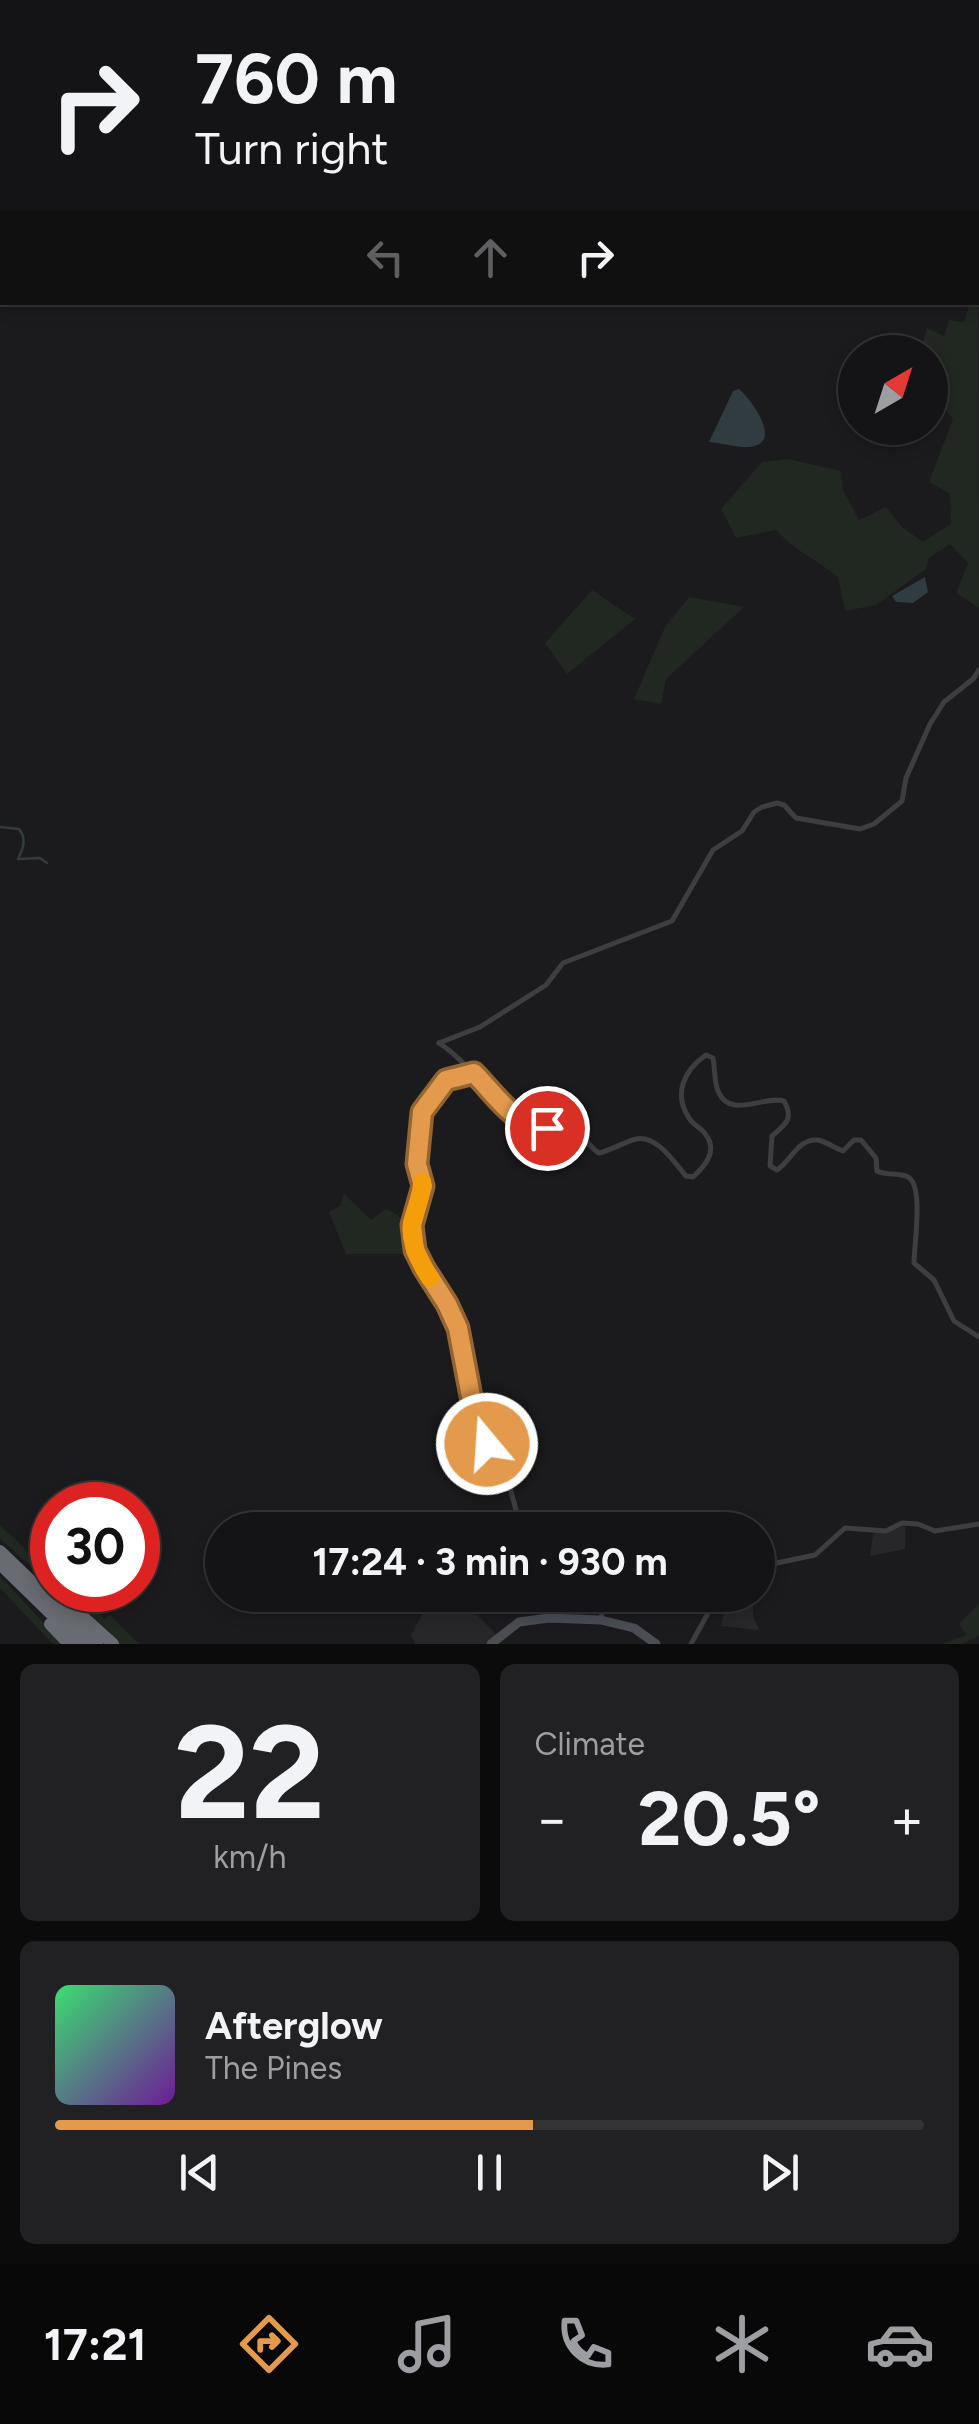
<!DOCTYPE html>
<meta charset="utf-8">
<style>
:root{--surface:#141416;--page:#212123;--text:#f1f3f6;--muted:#9d9ea1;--line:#333335;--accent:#e39a4c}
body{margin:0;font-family:Figtree,sans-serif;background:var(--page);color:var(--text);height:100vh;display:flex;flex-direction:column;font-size:38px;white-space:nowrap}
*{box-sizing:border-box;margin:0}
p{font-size:32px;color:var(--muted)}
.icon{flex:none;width:55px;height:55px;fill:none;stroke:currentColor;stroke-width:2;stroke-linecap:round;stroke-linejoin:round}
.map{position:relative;height:1644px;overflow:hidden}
.details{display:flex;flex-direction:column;gap:20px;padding:20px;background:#0b0b0c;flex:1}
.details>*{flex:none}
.hud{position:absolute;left:0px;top:0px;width:980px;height:305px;box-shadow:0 5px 15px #0003,0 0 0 2px var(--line);background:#141416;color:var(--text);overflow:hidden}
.needle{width:65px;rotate:39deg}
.fabs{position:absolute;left:838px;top:335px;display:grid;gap:20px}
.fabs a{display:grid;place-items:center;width:110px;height:110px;border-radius:50%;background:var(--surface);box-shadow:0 5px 15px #0003,0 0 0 2px var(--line);font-size:50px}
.speed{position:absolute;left:30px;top:1482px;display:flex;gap:20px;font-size:50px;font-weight:700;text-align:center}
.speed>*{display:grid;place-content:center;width:130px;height:130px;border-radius:50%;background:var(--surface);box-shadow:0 5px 15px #0003,0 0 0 2px var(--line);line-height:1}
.speed .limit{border:15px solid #d22;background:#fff;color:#111}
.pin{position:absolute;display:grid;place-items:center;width:85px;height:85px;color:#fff;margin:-42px;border:5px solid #fff;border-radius:50%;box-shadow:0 2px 10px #0007}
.me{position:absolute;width:110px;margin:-55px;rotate:342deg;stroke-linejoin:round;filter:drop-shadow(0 0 8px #0008)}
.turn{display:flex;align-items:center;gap:35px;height:210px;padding:0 30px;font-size:45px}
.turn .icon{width:130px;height:130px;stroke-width:2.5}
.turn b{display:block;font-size:70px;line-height:85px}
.lanes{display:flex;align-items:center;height:95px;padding:0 30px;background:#0003;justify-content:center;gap:50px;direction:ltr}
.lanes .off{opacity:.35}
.big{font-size:75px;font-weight:700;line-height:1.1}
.details .card{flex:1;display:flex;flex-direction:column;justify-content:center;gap:15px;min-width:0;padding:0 35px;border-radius:15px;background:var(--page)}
.details .dial{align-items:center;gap:0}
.dial b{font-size:130px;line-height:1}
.song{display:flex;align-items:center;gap:30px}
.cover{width:120px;height:120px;border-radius:15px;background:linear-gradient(135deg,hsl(140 70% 55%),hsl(280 70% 35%))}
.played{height:10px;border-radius:5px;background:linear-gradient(90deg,var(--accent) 55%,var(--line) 55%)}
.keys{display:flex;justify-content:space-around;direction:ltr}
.heat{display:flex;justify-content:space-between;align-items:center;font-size:55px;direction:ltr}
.details .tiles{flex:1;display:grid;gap:20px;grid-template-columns:1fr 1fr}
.card:last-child{grid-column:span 2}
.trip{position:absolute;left:205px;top:1512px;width:570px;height:100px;border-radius:50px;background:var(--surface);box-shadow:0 5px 15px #0003,0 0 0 2px var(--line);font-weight:700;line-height:100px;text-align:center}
.dock{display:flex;height:160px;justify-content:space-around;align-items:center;background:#080809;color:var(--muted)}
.dock .icon{width:70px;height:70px}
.dock .active{color:var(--accent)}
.dock b{font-size:45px;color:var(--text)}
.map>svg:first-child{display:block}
</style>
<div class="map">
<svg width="979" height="1644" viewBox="0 0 979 1644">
<rect width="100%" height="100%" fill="#1b1b1d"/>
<g fill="#27272a">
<polygon points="905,1526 905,1549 870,1556 873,1534"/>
<polygon points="737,1595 753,1595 753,1616 759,1630 721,1626 727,1599"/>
<polygon points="443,1597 477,1615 497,1635 486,1644 415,1644 411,1635 430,1600"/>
</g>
<g fill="#212721">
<polygon points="211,0 383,0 386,2 212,2"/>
<path d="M 978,255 L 979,608 L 956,593 L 968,563 L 950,544 L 929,558 L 926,569 L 876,605 L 845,611 L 838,577 C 817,560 794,550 776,530 L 736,538 L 721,509 L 762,462 L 788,459 L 841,471 L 843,490 L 859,520 L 886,507 L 902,527 L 923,542 L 951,524 L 950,494 L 929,482 L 953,419 L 930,390 L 930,352 L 920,351 L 927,328 L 944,336 L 949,320 L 964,322 L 970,303 L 978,302 Z"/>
<polygon points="592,590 635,619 567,674 545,643"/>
<polygon points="689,597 744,607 666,679 661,704 634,699 665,627"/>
<path d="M 344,1194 L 371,1220 L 386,1209 C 408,1218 410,1232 414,1254 L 346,1254 L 329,1212 L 340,1206 Z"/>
<polygon points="0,1525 52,1575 52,1585 0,1539"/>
<polygon points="0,1576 63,1644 53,1644 0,1588"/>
<polygon points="59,1590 70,1590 105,1619 110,1615 139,1644 119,1644"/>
<polygon points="979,1604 979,1636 962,1644 941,1644 966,1635 959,1624"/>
</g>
<g fill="#313c40">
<path d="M 739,389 C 751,399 784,443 750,447 C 738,448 722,443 709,442 L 733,391 Z"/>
<polygon points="925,577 928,592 913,603 896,602 892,596"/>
</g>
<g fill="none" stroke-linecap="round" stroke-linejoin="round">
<path stroke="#313c40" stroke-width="2.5" d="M 0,827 L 19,829 C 27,839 23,849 18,859 L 40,858 L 47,863"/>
<polyline stroke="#313c40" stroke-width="6" points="379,2 382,0"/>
<g stroke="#3c3e41" stroke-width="5">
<path d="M 439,1043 C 471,1064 488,1097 520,1118 C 544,1134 558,1117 572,1125 C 583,1131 587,1146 599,1153 C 612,1150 624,1142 636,1139 C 657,1135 674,1162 686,1176 L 693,1177 C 705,1166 718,1151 706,1135 C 702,1128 693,1125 689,1118 C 673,1094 684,1070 706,1055 L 713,1058 C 715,1068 714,1081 718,1091 C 730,1120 764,1095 784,1101 C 794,1119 786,1124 772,1136 L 770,1166 L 777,1170 C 791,1161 798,1138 818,1140 C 827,1142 834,1148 843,1151 L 854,1140 L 861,1140 L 876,1158 L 877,1171 C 887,1176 899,1172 908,1177 C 924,1185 914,1245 914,1263 L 934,1280 L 954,1321 L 979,1337"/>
<polyline points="439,1043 480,1027 546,985 563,963 672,921 713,850 742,831 754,812 762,807 777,803 784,805 796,818 860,829 874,824 902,801 906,778 930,724 944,702 973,679 979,670"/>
<polyline points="474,1073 446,1081 422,1113 417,1164 423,1186 412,1225 412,1236 423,1268 447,1303 458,1327 475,1412 487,1443 506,1472 517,1514 528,1530"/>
<polyline points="758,1581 772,1564 815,1555 845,1528 886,1531 902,1523 918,1524 935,1531 979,1524"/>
<polyline points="598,1595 603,1606 601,1620"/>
<polyline points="691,1644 713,1604 733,1595"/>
</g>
<polyline stroke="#4a4d51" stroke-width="9" points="491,1644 519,1622 549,1618 601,1620 634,1628 656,1644"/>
<g stroke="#686c72" stroke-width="12">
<polyline points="0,1551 97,1644"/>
<polyline points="0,1564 82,1644"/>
<polyline points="53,1590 113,1644"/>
<polyline points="50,1624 69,1644"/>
</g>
</g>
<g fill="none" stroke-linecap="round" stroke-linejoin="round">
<g stroke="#946431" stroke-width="25">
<path id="route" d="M 487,1444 L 474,1412 L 458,1328 L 447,1304 L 424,1268 L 415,1250 L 412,1225 L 423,1186 L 417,1164 L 422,1112 L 446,1080 L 474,1073 C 494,1093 515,1127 547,1128"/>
</g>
<use href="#route" stroke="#e39a4c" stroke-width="18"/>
<path stroke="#f59e0b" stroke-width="18" d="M 422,1182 C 422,1196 415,1209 412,1223 C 409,1242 420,1263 430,1278"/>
</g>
</svg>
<div class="fabs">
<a><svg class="needle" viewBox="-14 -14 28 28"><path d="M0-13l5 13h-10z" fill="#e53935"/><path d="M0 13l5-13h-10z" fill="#9d9ea1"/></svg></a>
</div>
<div class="speed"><div class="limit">30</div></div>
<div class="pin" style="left:547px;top:1128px;background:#d93025"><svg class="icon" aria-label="arrive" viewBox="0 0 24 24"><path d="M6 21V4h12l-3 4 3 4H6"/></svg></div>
<svg class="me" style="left:487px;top:1444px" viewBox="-20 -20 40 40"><circle r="17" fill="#e39a4c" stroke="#fff" stroke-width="3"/><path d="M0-11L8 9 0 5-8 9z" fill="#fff"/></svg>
<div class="trip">17:24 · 3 min · 930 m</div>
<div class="hud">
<div class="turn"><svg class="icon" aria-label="right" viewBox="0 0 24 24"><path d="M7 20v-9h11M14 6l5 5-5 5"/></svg><div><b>760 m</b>Turn right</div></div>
<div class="lanes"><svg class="icon off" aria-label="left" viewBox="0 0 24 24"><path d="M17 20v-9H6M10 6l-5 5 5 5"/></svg><svg class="icon off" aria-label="ahead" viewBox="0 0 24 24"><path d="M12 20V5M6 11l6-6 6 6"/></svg><svg class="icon" aria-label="right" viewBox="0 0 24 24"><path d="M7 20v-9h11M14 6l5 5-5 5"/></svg></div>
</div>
</div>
<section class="details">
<div class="tiles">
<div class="card dial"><b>22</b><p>km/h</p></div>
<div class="card"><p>Climate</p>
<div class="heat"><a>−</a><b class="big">20.5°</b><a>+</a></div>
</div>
<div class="card">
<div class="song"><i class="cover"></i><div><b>Afterglow</b><p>The Pines</p></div></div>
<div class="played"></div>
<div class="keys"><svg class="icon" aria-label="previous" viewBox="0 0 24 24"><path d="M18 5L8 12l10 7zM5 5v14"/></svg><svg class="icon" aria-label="pause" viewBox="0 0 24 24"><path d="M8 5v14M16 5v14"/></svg><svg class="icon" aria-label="next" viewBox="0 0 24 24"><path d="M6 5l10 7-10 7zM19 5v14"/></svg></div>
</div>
</div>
</section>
<nav class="dock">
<b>17:21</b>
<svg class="icon active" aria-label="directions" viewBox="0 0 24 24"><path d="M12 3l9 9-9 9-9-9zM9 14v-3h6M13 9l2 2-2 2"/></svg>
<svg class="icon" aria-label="music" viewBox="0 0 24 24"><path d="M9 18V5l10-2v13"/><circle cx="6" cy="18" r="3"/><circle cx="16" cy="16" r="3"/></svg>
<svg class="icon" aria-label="phone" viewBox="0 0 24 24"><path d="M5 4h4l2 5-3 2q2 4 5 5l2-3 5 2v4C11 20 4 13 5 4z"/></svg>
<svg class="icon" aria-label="climate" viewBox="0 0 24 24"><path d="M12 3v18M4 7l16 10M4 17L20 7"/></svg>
<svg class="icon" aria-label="car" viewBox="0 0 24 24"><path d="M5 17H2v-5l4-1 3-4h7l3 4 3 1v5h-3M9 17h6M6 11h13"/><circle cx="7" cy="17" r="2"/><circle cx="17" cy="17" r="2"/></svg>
</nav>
